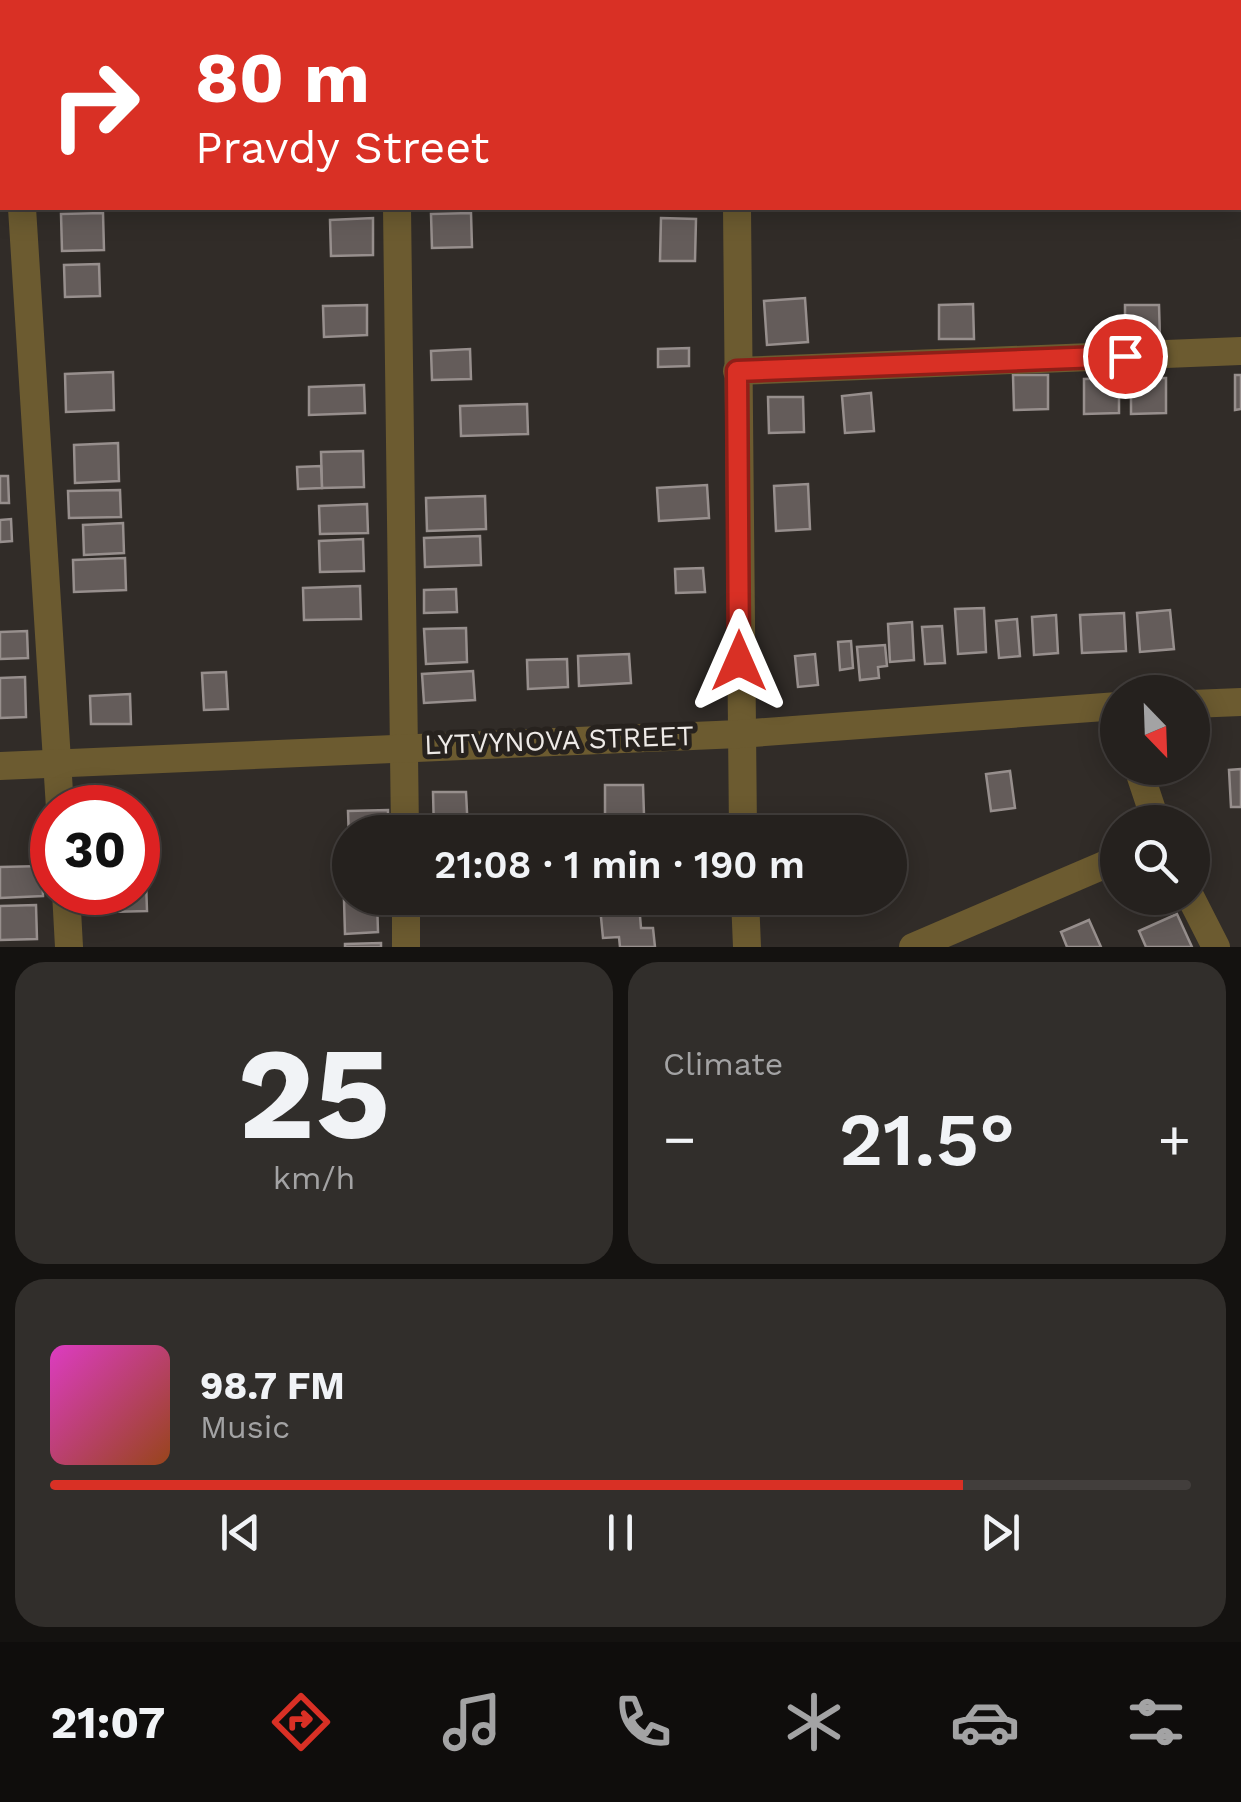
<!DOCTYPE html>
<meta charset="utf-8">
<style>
:root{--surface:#25211e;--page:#312e2b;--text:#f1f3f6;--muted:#a3a3a4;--line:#423e3c;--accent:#d93025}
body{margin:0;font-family:"Work Sans",sans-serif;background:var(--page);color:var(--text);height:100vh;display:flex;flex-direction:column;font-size:38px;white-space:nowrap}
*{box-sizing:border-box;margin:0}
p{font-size:32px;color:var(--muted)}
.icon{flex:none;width:55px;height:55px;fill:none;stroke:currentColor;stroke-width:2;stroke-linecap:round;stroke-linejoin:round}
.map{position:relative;height:947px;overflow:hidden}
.drawer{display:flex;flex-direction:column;gap:15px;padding:15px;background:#141210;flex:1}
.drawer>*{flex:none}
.hud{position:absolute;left:0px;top:0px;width:1242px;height:210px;box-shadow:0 5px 25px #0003,0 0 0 2px var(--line);background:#d93025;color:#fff;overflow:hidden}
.needle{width:65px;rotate:157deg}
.buttons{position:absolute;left:1100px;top:675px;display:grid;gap:20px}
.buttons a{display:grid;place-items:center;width:110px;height:110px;border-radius:50%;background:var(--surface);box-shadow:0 5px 25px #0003,0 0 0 2px var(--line);font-size:50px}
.speed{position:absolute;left:30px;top:785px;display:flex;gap:20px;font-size:50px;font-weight:700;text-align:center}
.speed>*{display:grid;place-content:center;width:130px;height:130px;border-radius:50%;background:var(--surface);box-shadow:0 5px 25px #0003,0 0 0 2px var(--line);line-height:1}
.speed .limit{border:15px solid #d22;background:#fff;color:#111}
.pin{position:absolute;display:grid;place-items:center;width:85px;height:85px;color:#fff;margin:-42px;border:5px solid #fff;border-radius:50%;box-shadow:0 2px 10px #0007}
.me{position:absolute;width:110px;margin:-55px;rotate:0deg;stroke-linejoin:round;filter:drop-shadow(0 0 8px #0008)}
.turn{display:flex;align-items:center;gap:35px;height:210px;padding:0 30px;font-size:45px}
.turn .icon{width:130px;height:130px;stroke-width:2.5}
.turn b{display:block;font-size:70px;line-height:85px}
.big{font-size:75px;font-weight:600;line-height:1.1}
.drawer .card{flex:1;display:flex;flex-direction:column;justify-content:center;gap:15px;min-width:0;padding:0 35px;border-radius:30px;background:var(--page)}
.drawer .dial{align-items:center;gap:0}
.dial b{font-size:130px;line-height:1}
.song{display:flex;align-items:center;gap:30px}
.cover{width:120px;height:120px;border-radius:15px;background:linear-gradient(135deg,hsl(310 70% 55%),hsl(20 70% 35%))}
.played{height:10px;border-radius:5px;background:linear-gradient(90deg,var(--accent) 80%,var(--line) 80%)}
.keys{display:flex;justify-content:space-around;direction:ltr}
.heat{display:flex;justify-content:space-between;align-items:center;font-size:55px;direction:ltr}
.drawer .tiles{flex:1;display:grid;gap:15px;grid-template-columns:1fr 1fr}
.card:last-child{grid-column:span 2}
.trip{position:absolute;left:332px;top:815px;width:575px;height:100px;border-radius:50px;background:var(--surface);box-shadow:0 5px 25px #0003,0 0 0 2px var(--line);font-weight:600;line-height:100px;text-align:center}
.tab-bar{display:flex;height:160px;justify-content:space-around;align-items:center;background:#0f0d0c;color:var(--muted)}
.tab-bar .icon{width:70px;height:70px}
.tab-bar .active{color:var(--accent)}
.tab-bar b{font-size:45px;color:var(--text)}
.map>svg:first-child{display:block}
</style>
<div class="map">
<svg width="1241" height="947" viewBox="0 0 1241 947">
<rect width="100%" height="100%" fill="#312c28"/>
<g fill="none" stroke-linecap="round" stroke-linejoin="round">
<polyline stroke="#161800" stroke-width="8" points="693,0 700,2"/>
</g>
<g fill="#645c5a" stroke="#978f8d" stroke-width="2.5">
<polygon points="432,208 501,208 432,210"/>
<polygon points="103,213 104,250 62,251 61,214"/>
<polygon points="471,213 472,247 432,248 431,214"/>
<polygon points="373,218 373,255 331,256 330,220"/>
<polygon points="661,218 696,219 695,261 660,261"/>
<polygon points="99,264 100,296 65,297 64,265"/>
<polygon points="805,298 808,342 767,345 764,301"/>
<polygon points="973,304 974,339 939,339 939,305"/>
<polygon points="367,305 367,335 324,337 323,306"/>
<polygon points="1125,305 1159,305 1160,339 1125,340"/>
<polygon points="689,348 689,366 658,367 658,349"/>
<polygon points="470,349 471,379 432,380 431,351"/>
<polygon points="113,372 114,410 66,412 65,374"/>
<polygon points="1013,375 1048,375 1048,409 1014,410"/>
<polygon points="1235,375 1241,375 1241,409 1235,410"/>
<polygon points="1119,378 1119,413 1084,414 1084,379"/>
<polygon points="1131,378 1166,378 1166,413 1131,414"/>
<polygon points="364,385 365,413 309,415 309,387"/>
<polygon points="871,393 874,431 845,433 842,396"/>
<polygon points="768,397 803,397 804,432 769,433"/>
<polygon points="527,404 528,434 461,436 460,406"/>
<polygon points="118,443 119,481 75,483 74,445"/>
<polygon points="363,451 364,487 322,488 321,452"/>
<polygon points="321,466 322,488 298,489 297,467"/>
<polygon points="0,476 8,476 9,503 0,503"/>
<polygon points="808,484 810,529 776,531 774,486"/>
<polygon points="707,485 709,518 659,521 657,488"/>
<polygon points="120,490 121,517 69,518 68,491"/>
<polygon points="485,496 486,529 427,531 426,498"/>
<polygon points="367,504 368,533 320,534 319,506"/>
<polygon points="11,519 12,541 0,542 0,520"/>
<polygon points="123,523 124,553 84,555 83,525"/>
<polygon points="480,536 481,565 425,567 424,538"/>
<polygon points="363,539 364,571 320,572 319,541"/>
<polygon points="125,558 126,590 74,592 73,560"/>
<polygon points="703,568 705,592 676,593 675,569"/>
<polygon points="360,586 361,619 304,620 303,588"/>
<polygon points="456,589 457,612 424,613 424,590"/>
<polygon points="984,608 986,652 958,654 955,609"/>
<polygon points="1170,610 1174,649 1140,652 1137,613"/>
<polygon points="1124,613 1126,651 1082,653 1080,615"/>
<polygon points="1056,615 1058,653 1034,655 1032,617"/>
<polygon points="1017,619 1020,656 999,658 996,621"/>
<polygon points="912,622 914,660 890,662 888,624"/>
<polygon points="942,626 945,663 925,664 922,627"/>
<polygon points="466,628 467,662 426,664 424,629"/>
<polygon points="27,631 28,658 0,659 0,632"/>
<polygon points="851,641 853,668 840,670 838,642"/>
<polygon points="885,645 887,666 878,667 879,678 860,680 857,647"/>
<polygon points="629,654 631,683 579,686 578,656"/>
<polygon points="815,654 818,685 798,687 795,656"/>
<polygon points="567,659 568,687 528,689 527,660"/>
<polygon points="473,671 475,700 424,703 422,674"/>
<polygon points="226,672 228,709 204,710 202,673"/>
<polygon points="25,677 26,717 0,718 0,678"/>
<polygon points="130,694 131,724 91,724 90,696"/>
<polygon points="1241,769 1241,807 1231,807 1229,770"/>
<polygon points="1010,771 1015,808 991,811 986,774"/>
<polygon points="605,785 643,785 644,815 605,816"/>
<polygon points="433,792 466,792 468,832 434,832"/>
<polygon points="388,810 388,832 350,832 349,840 348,811"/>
<polygon points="138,822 144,822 145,851 138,851"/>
<polygon points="42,866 43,896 0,898 0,867"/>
<polygon points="138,880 146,880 147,911 109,912 108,892 138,892"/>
<polygon points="428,898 483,898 483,904 429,906"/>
<polygon points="377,899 378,932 345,934 344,900"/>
<polygon points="639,904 641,928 653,928 655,947 620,947 619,937 603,938 600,907"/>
<polygon points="36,905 37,939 0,940 0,906"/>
<polygon points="1177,914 1192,947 1146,947 1139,931"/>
<polygon points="1089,920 1101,947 1067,947 1061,932"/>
<polygon points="381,943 381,947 345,947 345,944"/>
</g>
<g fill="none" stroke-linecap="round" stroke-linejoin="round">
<g stroke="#6c5b30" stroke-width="28">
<polyline points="9,0 9,2"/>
<polyline points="394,0 394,2"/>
<polyline points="1240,78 1241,78"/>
<polyline points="22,208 60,808"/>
<polyline points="397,208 405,832"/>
<polyline points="737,208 743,832"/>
<polyline points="737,371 1241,351"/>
<polyline points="1192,704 1241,702"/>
<polyline points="0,766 739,734 1118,706"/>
<polyline points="1138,768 1156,822"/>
<polyline points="66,892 69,947"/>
<polyline points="406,898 406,947"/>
<polyline points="745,898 747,947"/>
<polyline points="1191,898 1216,947"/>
<polyline points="913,947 1118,859"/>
</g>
</g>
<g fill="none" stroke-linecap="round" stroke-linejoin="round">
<g stroke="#8d1f18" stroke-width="25">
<polyline id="route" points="739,661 737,371 1125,356"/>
</g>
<use href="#route" stroke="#d93025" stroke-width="18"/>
</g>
<g text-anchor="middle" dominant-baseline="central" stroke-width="10" stroke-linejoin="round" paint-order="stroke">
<g font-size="28" fill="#eeeae7" stroke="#27221e">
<text transform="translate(559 740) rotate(-2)">LYTVYNOVA STREET</text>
</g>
</g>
</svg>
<div class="buttons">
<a><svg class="needle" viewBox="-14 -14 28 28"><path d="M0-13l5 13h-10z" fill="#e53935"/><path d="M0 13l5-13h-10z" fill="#a3a3a4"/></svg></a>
<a><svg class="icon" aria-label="search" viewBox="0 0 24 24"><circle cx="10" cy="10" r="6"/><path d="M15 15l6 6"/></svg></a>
</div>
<div class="speed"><div class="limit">30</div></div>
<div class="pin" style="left:1125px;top:356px;background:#d93025"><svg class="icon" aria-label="arrive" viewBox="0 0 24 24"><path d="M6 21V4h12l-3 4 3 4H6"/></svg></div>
<svg class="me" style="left:739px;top:661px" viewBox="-20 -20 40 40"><path d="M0-17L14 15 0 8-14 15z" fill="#d93025" stroke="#fff" stroke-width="4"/></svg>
<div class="trip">21:08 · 1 min · 190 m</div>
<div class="hud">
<div class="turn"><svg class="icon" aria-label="right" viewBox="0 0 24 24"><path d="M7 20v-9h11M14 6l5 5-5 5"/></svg><div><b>80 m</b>Pravdy Street</div></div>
</div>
</div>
<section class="drawer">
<div class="tiles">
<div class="card dial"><b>25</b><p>km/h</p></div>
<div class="card"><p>Climate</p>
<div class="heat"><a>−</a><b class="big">21.5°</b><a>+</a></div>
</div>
<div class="card">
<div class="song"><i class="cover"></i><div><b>98.7 FM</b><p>Music</p></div></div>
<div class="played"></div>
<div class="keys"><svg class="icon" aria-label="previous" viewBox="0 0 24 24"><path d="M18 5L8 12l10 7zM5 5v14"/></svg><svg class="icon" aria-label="pause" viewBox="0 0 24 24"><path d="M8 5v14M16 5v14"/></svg><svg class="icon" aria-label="next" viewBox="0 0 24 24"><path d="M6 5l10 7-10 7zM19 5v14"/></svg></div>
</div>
</div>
</section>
<nav class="tab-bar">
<b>21:07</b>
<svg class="icon active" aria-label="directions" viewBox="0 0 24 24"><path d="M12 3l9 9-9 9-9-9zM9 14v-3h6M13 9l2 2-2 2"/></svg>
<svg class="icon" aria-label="music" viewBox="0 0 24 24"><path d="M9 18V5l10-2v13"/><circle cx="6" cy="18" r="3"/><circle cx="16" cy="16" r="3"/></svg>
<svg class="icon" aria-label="phone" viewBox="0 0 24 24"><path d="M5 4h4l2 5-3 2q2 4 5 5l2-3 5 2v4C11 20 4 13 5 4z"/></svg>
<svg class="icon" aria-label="climate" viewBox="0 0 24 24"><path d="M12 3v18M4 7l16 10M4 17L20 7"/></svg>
<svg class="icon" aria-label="car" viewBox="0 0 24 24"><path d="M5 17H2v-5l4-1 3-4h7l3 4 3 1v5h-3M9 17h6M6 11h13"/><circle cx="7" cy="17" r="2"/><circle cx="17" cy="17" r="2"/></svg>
<svg class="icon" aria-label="filters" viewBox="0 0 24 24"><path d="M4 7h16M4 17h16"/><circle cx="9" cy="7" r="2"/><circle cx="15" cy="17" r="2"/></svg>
</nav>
